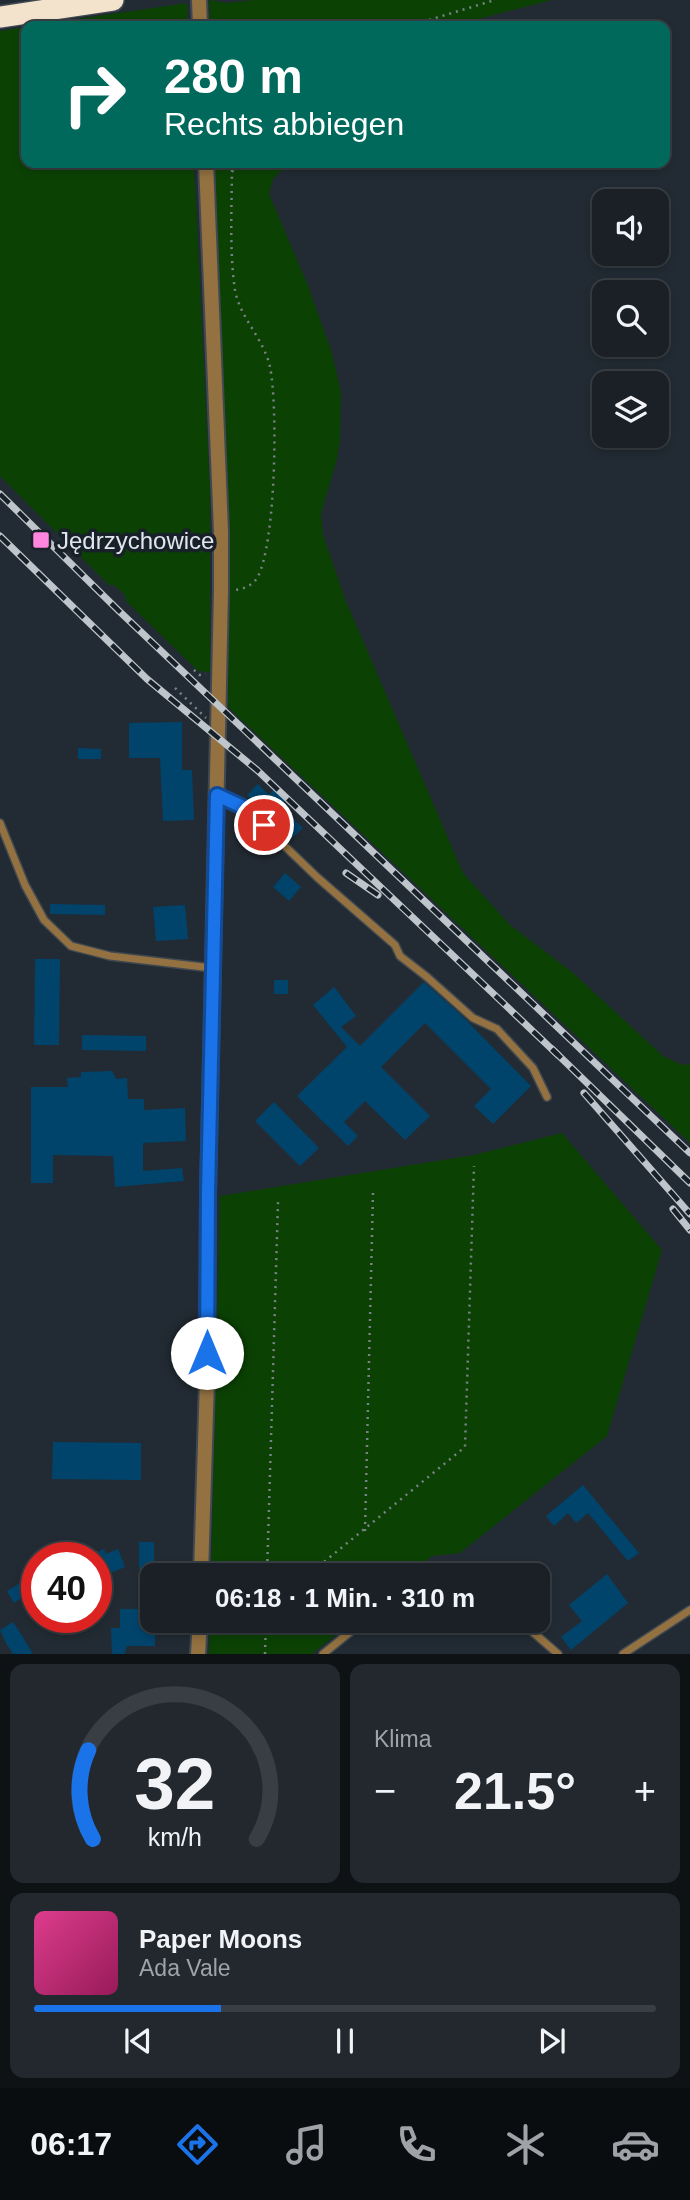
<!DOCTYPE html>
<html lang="de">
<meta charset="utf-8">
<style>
:root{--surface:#1a2026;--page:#23282e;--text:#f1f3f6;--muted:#9fa3a7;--line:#383e43;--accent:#1a73e8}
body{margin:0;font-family:Helvetica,sans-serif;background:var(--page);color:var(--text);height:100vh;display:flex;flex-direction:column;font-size:26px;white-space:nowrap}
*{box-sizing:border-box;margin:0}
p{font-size:23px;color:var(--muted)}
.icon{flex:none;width:38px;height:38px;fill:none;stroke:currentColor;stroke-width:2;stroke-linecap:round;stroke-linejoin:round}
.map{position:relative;height:1654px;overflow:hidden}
.details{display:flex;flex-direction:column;gap:10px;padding:10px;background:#0e1215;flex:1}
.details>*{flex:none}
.guide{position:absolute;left:21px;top:21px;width:649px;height:147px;border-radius:14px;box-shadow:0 4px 10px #0003,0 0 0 2px var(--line);background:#00695c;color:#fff;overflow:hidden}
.controls{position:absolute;left:592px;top:189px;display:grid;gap:14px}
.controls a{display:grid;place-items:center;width:77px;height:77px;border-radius:14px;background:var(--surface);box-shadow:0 4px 10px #0003,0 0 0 2px var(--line);font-size:35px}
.speed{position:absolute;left:21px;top:1542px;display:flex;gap:14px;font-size:35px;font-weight:700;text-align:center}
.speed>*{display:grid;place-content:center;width:91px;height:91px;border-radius:50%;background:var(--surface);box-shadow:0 4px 10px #0003,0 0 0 2px var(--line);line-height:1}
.speed .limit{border:10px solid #d22;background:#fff;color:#111}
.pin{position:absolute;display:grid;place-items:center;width:60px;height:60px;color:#fff;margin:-30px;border:4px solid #fff;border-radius:50%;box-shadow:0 2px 7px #0007}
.me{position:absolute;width:77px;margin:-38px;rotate:0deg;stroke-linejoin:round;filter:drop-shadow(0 0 5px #0008)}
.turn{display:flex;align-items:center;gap:24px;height:147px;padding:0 28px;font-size:32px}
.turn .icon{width:91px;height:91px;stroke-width:2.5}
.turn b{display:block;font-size:49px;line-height:60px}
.big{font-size:52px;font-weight:800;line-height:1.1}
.details .card{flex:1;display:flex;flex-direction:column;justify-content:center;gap:10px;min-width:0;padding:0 24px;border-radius:14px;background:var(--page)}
.details .dial{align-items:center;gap:0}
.dial svg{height:182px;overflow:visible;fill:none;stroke:var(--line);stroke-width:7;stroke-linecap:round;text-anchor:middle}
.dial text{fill:var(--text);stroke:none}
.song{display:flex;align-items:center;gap:21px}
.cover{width:84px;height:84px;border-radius:10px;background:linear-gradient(135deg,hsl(330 70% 55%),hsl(330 70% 35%))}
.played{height:7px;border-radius:4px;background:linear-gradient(90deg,var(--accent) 30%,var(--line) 30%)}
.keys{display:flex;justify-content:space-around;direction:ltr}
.heat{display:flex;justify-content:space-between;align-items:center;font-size:38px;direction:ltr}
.details .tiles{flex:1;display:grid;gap:10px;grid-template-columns:1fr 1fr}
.card:last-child{grid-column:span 2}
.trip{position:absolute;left:140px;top:1563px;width:410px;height:70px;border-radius:14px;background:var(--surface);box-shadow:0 4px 10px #0003,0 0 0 2px var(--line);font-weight:800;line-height:70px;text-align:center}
.tabs{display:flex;height:112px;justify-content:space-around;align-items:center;background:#0a0d0f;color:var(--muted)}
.tabs .icon{width:49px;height:49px}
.tabs .active{color:var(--accent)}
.tabs b{font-size:32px;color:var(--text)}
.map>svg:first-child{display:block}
</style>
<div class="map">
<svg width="690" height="1654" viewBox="0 0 690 1654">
<rect width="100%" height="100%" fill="#222b33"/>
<g fill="#0b4204">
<polygon points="209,0 226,3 255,0 552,0 451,26 210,26"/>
<polygon points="187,3 188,26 29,26"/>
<polygon points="26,27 26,163 194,163 210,490 210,672 198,671 126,601 125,595 114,585 109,585 0,476 0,31"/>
<polygon points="215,163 289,163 273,179 269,194 307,283 332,353 341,392 340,441 337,459 321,514 323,535 345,599 463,873 510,925 572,972 663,1056 682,1065 690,1064 690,1143 228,707 229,543"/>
<polygon points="562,1133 662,1250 607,1436 460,1553 432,1556 409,1575 211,1575 220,1196 474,1155"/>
<polygon points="210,1621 210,1620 353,1621 312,1654 209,1654"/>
</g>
<g fill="#00446c">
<polygon points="182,722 182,770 192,770 194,820 163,821 160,758 129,758 129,723"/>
<polygon points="78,748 101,749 101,759 78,759"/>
<polygon points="258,784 269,795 273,790 285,801 280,806 303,828 291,839 247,795"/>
<polygon points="285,873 301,887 289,901 273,887"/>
<polygon points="50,904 105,905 105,915 50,914"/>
<polygon points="185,905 188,939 156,941 153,907"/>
<polygon points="35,959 60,959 59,1045 34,1045"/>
<rect x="274" y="980" width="14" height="14"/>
<polygon points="424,982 462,1016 531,1086 493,1124 474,1106 491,1089 425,1023 381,1067 430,1116 405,1140 365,1101 344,1122 358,1136 348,1146 297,1096 347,1047 313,1005 334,987 356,1016 341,1027 360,1046"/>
<polygon points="82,1035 146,1036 146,1051 82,1050"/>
<polygon points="112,1071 116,1079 127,1078 128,1099 144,1099 144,1110 185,1108 186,1141 143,1143 143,1171 182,1168 184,1181 115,1187 113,1156 53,1155 53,1183 31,1183 31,1087 68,1087 67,1078 81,1077 81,1072"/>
<polygon points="274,1102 319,1148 300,1166 255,1121"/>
<polygon points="53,1442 141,1443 141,1480 52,1479"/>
<polygon points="583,1485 639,1553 628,1561 588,1513 576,1523 568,1513 554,1526 546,1516"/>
<rect x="139" y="1542" width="15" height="27"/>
<polygon points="104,1549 106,1554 118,1549 125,1567 96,1579 96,1553"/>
<polygon points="607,1574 628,1603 571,1650 561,1637 582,1621 569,1605"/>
<polygon points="25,1580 32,1591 14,1603 7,1591"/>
<polygon points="120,1609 152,1609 152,1620 155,1620 155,1646 127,1646 125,1654 112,1654 111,1628 120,1628"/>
<polygon points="13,1622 21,1634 33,1654 13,1654 6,1643 0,1630"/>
</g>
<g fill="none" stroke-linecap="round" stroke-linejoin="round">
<g stroke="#404951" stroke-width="10">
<g id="service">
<polyline points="218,795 245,808 318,878 395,945 400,956 427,977 473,1018 497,1029 533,1068 547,1097"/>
<polyline points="0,823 25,885 44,920 71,946 110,956 212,968"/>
<polyline points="424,1575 435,1575"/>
<polyline points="519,1620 558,1654"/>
<polyline points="323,1654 365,1620"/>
<polyline points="623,1654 690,1610"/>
</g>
</g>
<g stroke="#404951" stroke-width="18">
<g id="tertiary">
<polyline points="199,0 200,26"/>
<polyline points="201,1575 207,1379 208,1193 221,591 221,531 206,163"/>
<polyline points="198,1654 200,1620"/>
</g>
</g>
<g stroke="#404951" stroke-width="24">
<polyline id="motorway" points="0,17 113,0"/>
</g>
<g stroke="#7a8289" stroke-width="2.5" stroke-dasharray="2 5" stroke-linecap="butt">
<polyline points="409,26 495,0"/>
<path d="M 232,163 C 232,203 229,251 235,290 C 240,318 264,339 270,367 C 278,405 276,546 257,578 C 252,586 243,589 235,590"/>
<polyline points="232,172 239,163"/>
<polyline points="194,670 199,675 206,674"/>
<polyline points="175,688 206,718"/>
<polyline points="365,1531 373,1192"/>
<polyline points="267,1575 278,1202"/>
<polyline points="308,1575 465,1447 474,1166"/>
<polyline points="265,1654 266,1620"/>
</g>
<use href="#service" stroke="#937140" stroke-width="7"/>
<use href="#tertiary" stroke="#937140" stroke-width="14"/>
<use href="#motorway" stroke="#f3e2cc" stroke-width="21"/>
<g stroke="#bec5cb" stroke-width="7">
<g id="rail">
<polyline points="0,494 119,611 690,1153"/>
<polyline points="0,536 147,679 257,770 558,1055"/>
<polyline points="346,873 378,895"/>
<polyline points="552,1049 690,1183"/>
<polyline points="584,1093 690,1214"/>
<polyline points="673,1209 690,1230"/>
</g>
</g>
<use href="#rail" stroke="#182129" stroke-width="4.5" stroke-dasharray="13" stroke-linecap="butt"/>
</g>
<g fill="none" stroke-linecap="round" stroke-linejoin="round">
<g stroke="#114b97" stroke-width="18">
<polyline id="route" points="207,1353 208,1193 217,795 245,808 264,825"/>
</g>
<use href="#route" stroke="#1a73e8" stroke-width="12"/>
</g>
<rect fill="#ff85df" stroke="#182129" stroke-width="2.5" x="32" y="531" width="18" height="18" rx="3.5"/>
<g text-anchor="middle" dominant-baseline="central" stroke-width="7" stroke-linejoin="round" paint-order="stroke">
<g font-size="24" fill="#e0e6ec" stroke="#182129" text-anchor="start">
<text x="57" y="540">Jędrzychowice</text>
</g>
</g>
</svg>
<div class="controls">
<a><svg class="icon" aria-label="sound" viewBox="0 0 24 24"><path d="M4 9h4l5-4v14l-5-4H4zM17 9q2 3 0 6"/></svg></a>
<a><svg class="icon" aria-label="search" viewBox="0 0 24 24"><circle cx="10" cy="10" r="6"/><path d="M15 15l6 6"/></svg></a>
<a><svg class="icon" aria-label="layers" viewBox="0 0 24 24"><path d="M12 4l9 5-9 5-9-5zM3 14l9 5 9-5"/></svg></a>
</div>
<div class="speed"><div class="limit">40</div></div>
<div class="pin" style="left:264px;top:825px;background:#d93025"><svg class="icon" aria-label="arrive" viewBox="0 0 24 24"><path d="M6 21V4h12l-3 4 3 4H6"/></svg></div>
<svg class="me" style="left:207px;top:1353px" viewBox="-20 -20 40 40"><circle r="19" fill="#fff"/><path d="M0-13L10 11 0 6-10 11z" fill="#1a73e8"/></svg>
<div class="trip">06:18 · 1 Min. · 310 m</div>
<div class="guide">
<div class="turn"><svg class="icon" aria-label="right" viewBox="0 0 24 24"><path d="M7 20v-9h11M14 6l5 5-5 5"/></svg><div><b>280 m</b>Rechts abbiegen</div></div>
</div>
</div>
<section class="details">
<div class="tiles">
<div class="card dial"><svg viewBox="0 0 100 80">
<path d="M14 69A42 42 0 1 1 86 69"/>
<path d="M14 69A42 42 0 0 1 12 30" stroke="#1a73e8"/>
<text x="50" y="56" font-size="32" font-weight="700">32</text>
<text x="50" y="72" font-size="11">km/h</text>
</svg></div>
<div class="card"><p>Klima</p>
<div class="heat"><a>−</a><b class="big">21.5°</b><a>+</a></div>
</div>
<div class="card">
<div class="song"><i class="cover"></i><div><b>Paper Moons</b><p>Ada Vale</p></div></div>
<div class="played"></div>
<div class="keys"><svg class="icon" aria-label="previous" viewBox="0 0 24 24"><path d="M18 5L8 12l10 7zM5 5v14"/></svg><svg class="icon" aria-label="pause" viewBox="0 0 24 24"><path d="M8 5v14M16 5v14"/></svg><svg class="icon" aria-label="next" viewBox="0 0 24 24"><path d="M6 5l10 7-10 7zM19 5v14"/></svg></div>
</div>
</div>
</section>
<nav class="tabs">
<b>06:17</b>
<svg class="icon active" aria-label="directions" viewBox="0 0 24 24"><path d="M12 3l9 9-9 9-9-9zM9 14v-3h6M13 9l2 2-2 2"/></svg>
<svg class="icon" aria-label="music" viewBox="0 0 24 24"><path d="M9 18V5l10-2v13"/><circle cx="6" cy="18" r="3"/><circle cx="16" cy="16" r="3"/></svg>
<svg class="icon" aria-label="phone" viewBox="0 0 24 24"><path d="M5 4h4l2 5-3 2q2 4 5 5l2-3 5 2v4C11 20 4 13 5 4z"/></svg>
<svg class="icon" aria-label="climate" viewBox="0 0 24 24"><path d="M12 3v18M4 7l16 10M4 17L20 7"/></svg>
<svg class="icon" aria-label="car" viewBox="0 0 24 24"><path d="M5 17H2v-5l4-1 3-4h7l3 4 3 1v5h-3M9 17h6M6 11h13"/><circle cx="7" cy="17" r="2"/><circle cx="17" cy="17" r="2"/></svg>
</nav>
